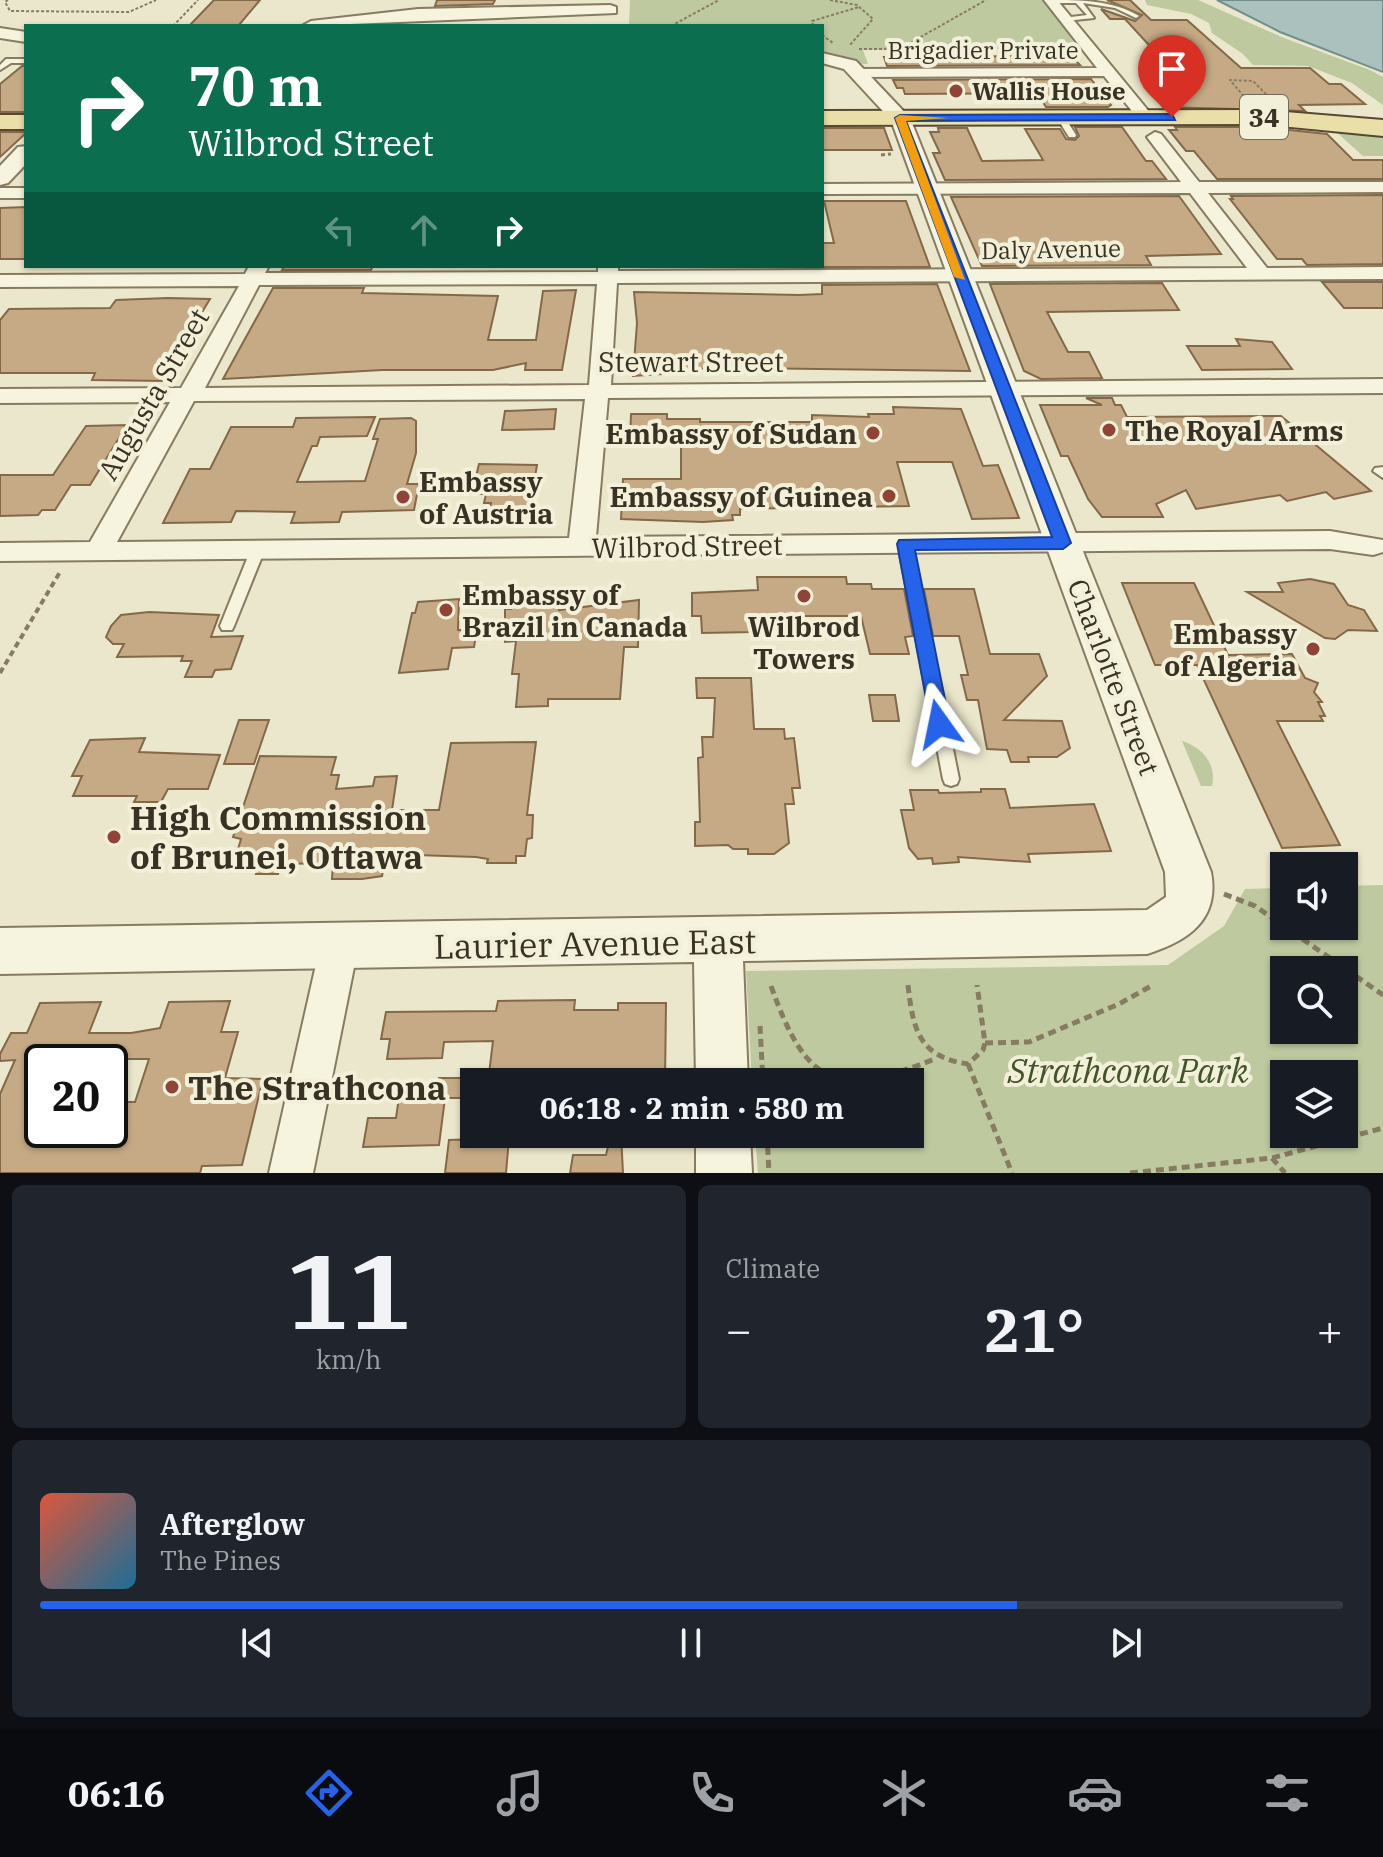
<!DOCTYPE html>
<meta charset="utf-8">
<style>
:root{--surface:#171b24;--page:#20242c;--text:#f1f3f6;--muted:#9ea1a6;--line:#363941;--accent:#2563eb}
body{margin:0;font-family:"IBM Plex Serif",serif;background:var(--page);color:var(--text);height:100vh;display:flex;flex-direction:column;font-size:30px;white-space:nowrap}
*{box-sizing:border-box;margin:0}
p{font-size:26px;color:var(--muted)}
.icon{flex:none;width:44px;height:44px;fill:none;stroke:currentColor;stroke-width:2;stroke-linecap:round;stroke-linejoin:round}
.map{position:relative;height:1173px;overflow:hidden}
.drawer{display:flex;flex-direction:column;gap:12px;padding:12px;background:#0d0f14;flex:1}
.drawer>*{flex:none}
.hud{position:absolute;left:24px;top:24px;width:800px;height:244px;border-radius:0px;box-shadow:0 2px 6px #0004;background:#0b6e4f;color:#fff;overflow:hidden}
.controls{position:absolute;left:1270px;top:852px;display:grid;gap:16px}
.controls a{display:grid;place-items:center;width:88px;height:88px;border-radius:0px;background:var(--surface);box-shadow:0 2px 6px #0004;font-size:40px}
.speed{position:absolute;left:24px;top:1044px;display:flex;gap:16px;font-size:40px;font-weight:700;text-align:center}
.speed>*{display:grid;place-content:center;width:104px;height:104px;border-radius:50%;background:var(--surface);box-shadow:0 2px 6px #0004;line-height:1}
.speed .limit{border:4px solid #111;border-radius:12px;background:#fff;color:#111}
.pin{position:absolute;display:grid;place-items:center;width:68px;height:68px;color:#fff;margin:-82px -34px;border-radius:50% 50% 50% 0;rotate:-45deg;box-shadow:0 0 8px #0007}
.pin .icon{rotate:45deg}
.me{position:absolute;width:88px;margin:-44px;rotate:348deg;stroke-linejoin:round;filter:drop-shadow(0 0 6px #0008)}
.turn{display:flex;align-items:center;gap:28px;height:168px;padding:0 32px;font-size:36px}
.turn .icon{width:104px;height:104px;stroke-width:2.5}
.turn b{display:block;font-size:56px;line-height:68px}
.lanes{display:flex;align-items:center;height:76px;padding:0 32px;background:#0003;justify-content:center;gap:40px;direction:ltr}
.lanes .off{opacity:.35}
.big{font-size:60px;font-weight:700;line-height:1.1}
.drawer .tile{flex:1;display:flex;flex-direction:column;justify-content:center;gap:12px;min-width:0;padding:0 28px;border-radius:12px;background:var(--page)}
.drawer .dial{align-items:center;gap:0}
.dial b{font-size:104px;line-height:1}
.song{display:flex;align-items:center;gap:24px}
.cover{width:96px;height:96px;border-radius:12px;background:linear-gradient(135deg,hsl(10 70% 55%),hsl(200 70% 35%))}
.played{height:8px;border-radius:4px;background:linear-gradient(90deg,var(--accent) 75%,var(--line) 75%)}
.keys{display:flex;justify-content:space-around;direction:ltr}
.heat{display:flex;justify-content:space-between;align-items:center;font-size:44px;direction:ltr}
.drawer .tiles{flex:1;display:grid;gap:12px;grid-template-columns:1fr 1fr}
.tile:last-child{grid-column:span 2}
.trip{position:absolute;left:460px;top:1068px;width:464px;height:80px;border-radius:0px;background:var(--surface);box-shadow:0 2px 6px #0004;font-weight:700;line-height:80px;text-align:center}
.dock{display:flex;height:128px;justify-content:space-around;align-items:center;background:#090b0e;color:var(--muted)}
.dock .icon{width:56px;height:56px}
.dock .on{color:var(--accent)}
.dock b{font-size:36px;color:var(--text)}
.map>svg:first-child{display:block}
</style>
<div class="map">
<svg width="1383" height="1173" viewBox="0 0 1383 1173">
<rect width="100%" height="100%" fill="#ebe7cc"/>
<g fill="#bec9a0" fill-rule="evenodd">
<path d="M 630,0 L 1043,0 L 1079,49 L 863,50 L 868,64 C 852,65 839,55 822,55 L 822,26 L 629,26 Z"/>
<polygon points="1145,0 1198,0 1284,38 1370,70 1383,77 1383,105 1352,83 1308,66 1253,65 1243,54 1212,33 1209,23 1191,14 1147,5"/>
<polygon points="1334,130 1383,136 1383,156 1363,156"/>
<path d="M 1182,741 C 1202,747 1217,764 1212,786 L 1201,786 Z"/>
<path d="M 1383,885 L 1383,1173 L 758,1173 L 755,1134 L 910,1134 L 910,1082 L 752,1082 L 746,971 L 1168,965 L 1224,926 L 1245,889 L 1284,888 L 1284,926 L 1344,926 L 1344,886 ZM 1344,970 L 1344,1030 L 1284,1030 L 1284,970 ZM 1284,1074 L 1344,1074 L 1344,1134 L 1284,1134 Z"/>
</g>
<polygon fill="#abc1be" stroke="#728f8c" stroke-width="2" points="1217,0 1383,0 1383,72 1280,32"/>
<g fill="#c6aa85" stroke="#846949" stroke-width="2" fill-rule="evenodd">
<polygon points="214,0 260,0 239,25 189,26"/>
<polygon points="437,0 495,0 493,4 435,6"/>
<polygon points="1107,0 1130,0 1151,20 1187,20 1241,68 1310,68 1329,84 1341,84 1365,104 1299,105 1305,111 1163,107 1148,87 1176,87 1149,57 1160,57 1125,19 1110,19 1101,9 1135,21 1142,15"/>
<polygon points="1071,56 1080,65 887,66 884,57"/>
<polygon points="22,66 26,66 26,112 0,112 0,84"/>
<polygon points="1091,79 1111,105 1108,107 1046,107 1037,93 905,94 903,88 897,88 893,80"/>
<polygon points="1075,127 1122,127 1146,161 1152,161 1166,179 945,180 933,153 940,153 930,132 939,132 938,128 967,128 982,161 1043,160 1025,129 1060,129 1066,139 1075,140 1079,136"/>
<polygon points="1175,127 1261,127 1327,134 1353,160 1383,160 1383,179 1217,179 1194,151 1186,151 1169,130 1177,130"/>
<polygon points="822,128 884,128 892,150 822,150"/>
<polygon points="0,132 26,132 26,133 0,157"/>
<polygon points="1383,195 1383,264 1307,265 1302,259 1277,259 1230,199 1233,199 1231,196"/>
<polygon points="1179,196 1221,254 1146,256 1151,265 982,266 951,197"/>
<polygon points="824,201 906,201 930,267 822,267 822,243 834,243"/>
<polygon points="26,207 26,259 0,259 0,208"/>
<polygon points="284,266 373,266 371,270 282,270"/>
<polygon points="1322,282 1383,282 1383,308 1344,308"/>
<polygon points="1162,283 1179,310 1047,312 1068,352 1089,352 1102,378 1041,379 1024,371 990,284"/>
<polygon points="937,284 970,371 750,368 677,369 677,373 633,376 637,323 634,292 799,295 822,294 822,285"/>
<polygon points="273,288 364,288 362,293 498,296 488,340 536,340 543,291 576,290 562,370 525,370 526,363 493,370 382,370 223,379"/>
<polygon points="168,298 210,299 186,339 190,339 182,352 185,352 167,381 92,380 95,373 0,373 0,320 9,309 110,308 116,300"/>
<polygon points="1236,339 1272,342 1292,369 1202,370 1187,346 1240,346"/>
<polygon points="1086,398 1112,398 1115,405 1121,405 1127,417 1281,416 1371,491 1334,499 1326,492 1287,501 1280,495 1196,509 1186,490 1156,504 1163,517 1102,517 1088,499 1068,456 1061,456 1040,405 1102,405"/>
<polygon points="893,407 961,409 983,466 998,465 1019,518 972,519 952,462 897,462 909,506 740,509 740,515 732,515 733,520 703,522 621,519 623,479 681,479 681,443 630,442 631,414 667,414 667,419 700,419 700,422 812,422 812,415 869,417 868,414 894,414"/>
<polygon points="556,409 554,429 502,430 505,411"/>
<polygon points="375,417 367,436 320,437 317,446 312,446 297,482 365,481 378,439 373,439 380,419 411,418 416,421 416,453 407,484 419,484 414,510 342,512 339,522 291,523 295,512 236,511 231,522 163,523 190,469 210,469 231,427 293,427 296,418"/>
<polygon points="127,425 90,485 71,485 55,510 42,510 38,515 0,516 0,475 53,475 86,426"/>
<polygon points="479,464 537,465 530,507 510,509 508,514 488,514 491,503 484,503 486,494 472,494"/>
<polygon points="757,577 846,577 847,584 871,584 872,589 904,589 913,636 905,637 909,654 870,654 861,616 752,616 753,632 702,633 701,616 692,616 692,593 758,590"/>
<polygon points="1310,579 1334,584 1348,605 1364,610 1377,631 1348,630 1335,639 1325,638 1247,592 1283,592 1278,583"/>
<polygon points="1122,583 1194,583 1228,655 1292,654 1305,678 1318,683 1314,692 1322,702 1318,702 1325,716 1320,716 1323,721 1277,721 1340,845 1282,848 1197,665 1155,665"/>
<polygon points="924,589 974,589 990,654 1039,654 1047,676 1004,720 1062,721 1070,748 1057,757 1028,757 1029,762 1011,762 1007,750 987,749 978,700 967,700 961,675 968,675 959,636 933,636"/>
<polygon points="560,597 559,610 639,600 638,647 624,647 620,699 548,699 548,706 516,707 519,674 512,674 516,641 505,642 505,609 511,609 511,600"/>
<polygon points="459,599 458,630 477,630 474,647 452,648 448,669 399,673 412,613 415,613 418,602"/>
<polygon points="149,612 219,615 211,637 243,636 231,669 215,670 212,677 185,677 192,661 181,661 183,656 117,657 124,644 113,644 106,637 111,626 121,615"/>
<polygon points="696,678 751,678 754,729 784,729 785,739 794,738 800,788 792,788 794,804 785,804 789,843 774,854 748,854 748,849 733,849 728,845 695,846 695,822 700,822 698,758 703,757 702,737 713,737 715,698 697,698"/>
<polygon points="869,695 895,695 899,721 873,721"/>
<polygon points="239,720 269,720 254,764 224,764"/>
<polygon points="145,738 139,752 220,755 208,789 168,789 161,802 134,802 137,796 73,796 82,776 72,776 90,740"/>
<polygon points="536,742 527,815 533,815 532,838 527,839 525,856 516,856 516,863 487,863 488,859 476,857 386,854 382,876 362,879 332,879 333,863 281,864 278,874 256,874 261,863 234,863 241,839 233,837 260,756 336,757 331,775 339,775 336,789 373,786 375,777 397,776 392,810 439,810 451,743"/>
<polygon points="981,789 1005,789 1010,808 1094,804 1111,851 1028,854 1030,862 958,857 959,862 933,864 932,858 918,859 909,848 901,810 914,810 910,790 938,790 939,793 981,792"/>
<polygon points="575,1000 574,1010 618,1010 618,1003 666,1003 665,1082 488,1082 493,1041 444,1042 442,1058 387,1059 390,1039 381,1039 386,1012 496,1011 498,1001"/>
<path d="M 230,1001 L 221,1032 L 238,1032 L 225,1078 L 263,1079 L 242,1165 L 202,1166 L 200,1173 L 0,1173 L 0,1094 L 15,1060 L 0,1061 L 0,1054 L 11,1033 L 27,1033 L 40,1003 L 101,1002 L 89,1033 L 131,1033 L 160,1028 L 169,1002 ZM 78,1059 L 149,1059 L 135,1102 L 110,1102 L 110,1130 L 42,1130 L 42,1062 Z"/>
<polygon points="439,1078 471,1078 469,1098 445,1098 439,1145 363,1147 368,1118 396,1118 399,1097 436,1097"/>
<polygon points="611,1134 621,1134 623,1173 570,1173 573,1155 606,1155"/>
<polygon points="509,1138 506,1173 445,1173 449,1140"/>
</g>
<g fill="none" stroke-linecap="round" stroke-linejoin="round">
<g stroke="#877b61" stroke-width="4">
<g id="service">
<path d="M 1049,0 C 1079,0 1113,0 1139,16 L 1136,18 L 1115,8 L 1083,3 L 1094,18 L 1065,21 L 1063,18 L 1087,15 L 1076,3 L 1051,3 Z"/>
<polygon points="6,59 26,59 26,63 11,63 0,70 0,65"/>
<polygon points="1058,116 1064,116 1076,135 1075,137 1069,137 1057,118"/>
<polygon points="1383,467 1383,478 1373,471 1375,468"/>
<polygon points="905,539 912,544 959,779 957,784 951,786 945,784 943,779 898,544"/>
<polygon points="258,544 265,549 234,626 232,630 222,630 220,626 251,549"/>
</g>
</g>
<g stroke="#877b61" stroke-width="4">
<g id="minor">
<polygon points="1044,0 1057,0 1151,114 1151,120 1139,120 1104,76 858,77 851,73 858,69 1097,68"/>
<path d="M 1155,132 L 1161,134 L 1199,182 L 1383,182 L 1383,192 L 1208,193 L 1267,268 L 1383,267 L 1383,279 L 617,283 L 611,385 L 1383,379 L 1383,393 L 608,398 L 596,537 L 1330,531 L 1383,540 L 1383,552 L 1373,555 L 1330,549 L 0,561 L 0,543 L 90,542 L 170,402 L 0,403 L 0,389 L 181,388 L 239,286 L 0,287 L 0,275 L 245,274 L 249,266 L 269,266 L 265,273 L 598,272 L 598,266 L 618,266 L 618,271 L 1247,268 L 1190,193 L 822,194 L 822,184 L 1181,182 L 1147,137 ZM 597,284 L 589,385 L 205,388 L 259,285 ZM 585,399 L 569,538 L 117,542 L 194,401 Z"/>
<rect x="0" y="188" width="26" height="10"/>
<polygon points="339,929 352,934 358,947 313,1173 269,1173 320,947 326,934"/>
</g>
</g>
<g stroke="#877b61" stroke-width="4">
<g id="tertiary">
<polygon points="610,5 616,7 616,13 302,26 311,21 418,9"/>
<polygon points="0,28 26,32 26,42 0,38"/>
<path d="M 822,53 L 856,61 L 910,118 L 1211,872 C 1220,920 1188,941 1147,954 L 743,961 L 748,1082 L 696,1082 L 694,962 L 0,974 L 0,928 L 1147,910 L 1166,897 L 1165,872 L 891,120 L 844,69 L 822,63 Z"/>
<polygon points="26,146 26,164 8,183 0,185 0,166 18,147"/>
<polygon points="696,1134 750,1134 752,1173 696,1173"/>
</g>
</g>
<g stroke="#564934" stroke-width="4">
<g id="primary">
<polygon points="1261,110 1383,120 1383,136 1261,124 822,125 822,111"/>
<rect x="0" y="115" width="26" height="14"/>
</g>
</g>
<g stroke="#877b61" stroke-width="2" stroke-dasharray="3 2" stroke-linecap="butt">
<polyline points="8,0 5,2 10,11 129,12 156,0"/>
<polyline points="830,0 857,5 873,19 849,46"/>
<polyline points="173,26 198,0"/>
<polyline points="671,26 719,0"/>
<polyline points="813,26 812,21 859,7"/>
<polyline points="822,35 833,43"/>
<polyline points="903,47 986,0"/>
<polyline points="859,49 1067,48"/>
<polyline points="1247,100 1230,80 1253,81 1271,99"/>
</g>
<polyline stroke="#877b61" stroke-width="3" stroke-dasharray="4 3" stroke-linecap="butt" points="881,155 891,154"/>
<polyline stroke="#877b61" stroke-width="4" stroke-dasharray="6 4" stroke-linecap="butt" points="0,673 60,572"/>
<g stroke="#877b61" stroke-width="5" stroke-dasharray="8 5" stroke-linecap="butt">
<polyline points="1224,894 1255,906 1383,995"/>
<path d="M 908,985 C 913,1030 919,1057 968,1064 L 983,1050 L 985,1043 L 977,985"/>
<path d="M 771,986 C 807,1087 836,1099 937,1058"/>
<polyline points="760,1026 763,1082"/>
<polyline points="985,1043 1029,1042 1119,1004 1151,986"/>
<polyline points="968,1064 1012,1173"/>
<polyline points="767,1134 769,1173"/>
<polyline points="1272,1158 1285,1173"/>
<polyline points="1130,1173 1272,1158 1383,1128"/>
</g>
<use href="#service" fill="#f6f3de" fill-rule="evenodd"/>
<use href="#minor" fill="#f6f3de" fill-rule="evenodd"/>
<use href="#tertiary" fill="#f6f3de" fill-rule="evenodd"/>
<use href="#primary" fill="#eadfa8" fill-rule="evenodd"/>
</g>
<polygon fill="#2563eb" stroke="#184099" stroke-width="2" points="1172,114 1175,120 906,121 1071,543 1063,549 915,550 950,724 939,733 932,730 897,544 899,540 1052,537 895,118 900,115"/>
<polygon fill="#f59e0b" points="900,115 949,118 906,121 965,280 954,277 895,118"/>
<g fill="#904336" stroke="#f3f0da" stroke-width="3">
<circle cx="956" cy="91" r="8"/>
<circle cx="1109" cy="430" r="8"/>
<circle cx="873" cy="433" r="8"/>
<circle cx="889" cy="496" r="8"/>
<circle cx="403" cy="497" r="8"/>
<circle cx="804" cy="596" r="8"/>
<circle cx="446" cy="610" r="8"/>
<circle cx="1313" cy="649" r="8"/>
<circle cx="114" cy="837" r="8"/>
<circle cx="172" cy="1087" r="8"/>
</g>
<g text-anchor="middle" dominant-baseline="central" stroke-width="8" stroke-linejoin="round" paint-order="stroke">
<g font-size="24" fill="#393123" stroke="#f3f0da">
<text x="983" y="50">Brigadier Private</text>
<text transform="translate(1051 249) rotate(-1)">Daly Avenue</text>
</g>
<g font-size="24" font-weight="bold" fill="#393123" stroke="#f3f0da" text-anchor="start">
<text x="972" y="91">Wallis House</text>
</g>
<rect fill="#f3f0da" stroke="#716a5a" stroke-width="2" x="1240" y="95" width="48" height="44" rx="6"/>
<g font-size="26" font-weight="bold" fill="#393123">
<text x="1264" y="117">34</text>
</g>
<g font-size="28" fill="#393123" stroke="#f3f0da">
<text x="691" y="361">Stewart Street</text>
<text transform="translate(153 394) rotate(-60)">Augusta Street</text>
<text transform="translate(687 546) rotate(-1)">Wilbrod Street</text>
<text transform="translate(1114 677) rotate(69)">Charlotte Street</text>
</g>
<g font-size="28" font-weight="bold" fill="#393123" stroke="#f3f0da" text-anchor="start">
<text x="1125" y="430">The Royal Arms</text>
<text x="857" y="433" text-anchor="end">Embassy of Sudan</text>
<text x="419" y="481">Embassy<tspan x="419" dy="32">of Austria</tspan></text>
<text x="873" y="496" text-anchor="end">Embassy of Guinea</text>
<text x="462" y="594">Embassy of<tspan x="462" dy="32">Brazil in Canada</tspan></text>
<text x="804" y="626" text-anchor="middle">Wilbrod<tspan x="804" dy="32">Towers</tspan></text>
<text x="1297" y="633" text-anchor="end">Embassy<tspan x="1297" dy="32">of Algeria</tspan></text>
</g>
<g font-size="34" font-weight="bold" fill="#393123" stroke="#f3f0da" text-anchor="start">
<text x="130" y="817">High Commission<tspan x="130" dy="39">of Brunei, Ottawa</tspan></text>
<text x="188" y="1087">The Strathcona</text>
</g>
<g font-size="34" fill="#393123" stroke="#f3f0da">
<text transform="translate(595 943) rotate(-1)">Laurier Avenue East</text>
</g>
<g font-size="34" font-style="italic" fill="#43542b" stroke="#f3f0da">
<text x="1128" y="1070">Strathcona Park</text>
</g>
</g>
</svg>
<div class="controls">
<a><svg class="icon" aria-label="sound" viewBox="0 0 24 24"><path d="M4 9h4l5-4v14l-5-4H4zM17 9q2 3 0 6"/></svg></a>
<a><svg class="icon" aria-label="search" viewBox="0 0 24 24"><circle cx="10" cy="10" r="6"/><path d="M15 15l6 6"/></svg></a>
<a><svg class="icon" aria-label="layers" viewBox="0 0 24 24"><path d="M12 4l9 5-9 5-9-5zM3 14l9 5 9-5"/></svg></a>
</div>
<div class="speed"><div class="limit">20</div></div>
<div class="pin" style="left:1172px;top:117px;background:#d93025"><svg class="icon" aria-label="arrive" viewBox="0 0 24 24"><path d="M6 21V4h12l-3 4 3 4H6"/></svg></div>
<svg class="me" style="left:939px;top:724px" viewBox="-20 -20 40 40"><path d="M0-17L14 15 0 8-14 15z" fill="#2563eb" stroke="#fff" stroke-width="4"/></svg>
<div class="trip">06:18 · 2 min · 580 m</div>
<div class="hud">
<div class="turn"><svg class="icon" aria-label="right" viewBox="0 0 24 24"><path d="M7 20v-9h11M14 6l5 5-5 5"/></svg><div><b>70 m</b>Wilbrod Street</div></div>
<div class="lanes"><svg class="icon off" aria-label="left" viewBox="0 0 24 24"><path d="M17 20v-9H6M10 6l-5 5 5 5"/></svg><svg class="icon off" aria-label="ahead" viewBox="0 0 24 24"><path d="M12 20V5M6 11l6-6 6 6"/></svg><svg class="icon" aria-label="right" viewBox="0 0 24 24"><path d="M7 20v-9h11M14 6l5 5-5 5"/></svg></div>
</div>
</div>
<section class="drawer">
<div class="tiles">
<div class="tile dial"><b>11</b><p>km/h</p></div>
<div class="tile"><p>Climate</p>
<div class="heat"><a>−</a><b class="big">21°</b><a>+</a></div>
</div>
<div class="tile">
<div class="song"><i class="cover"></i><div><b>Afterglow</b><p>The Pines</p></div></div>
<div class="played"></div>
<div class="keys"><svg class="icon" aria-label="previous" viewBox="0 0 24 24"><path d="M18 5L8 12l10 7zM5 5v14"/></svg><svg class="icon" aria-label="pause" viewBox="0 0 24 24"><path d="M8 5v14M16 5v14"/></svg><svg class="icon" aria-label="next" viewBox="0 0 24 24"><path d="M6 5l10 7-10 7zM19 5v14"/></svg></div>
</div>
</div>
</section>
<nav class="dock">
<b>06:16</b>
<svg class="icon on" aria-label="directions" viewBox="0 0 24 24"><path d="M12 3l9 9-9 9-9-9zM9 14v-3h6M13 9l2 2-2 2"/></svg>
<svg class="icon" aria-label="music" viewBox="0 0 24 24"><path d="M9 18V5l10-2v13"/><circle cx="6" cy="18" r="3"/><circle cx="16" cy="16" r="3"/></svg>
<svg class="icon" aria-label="phone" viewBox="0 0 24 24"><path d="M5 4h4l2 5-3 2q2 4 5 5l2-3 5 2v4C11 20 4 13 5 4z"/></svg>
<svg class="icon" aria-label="climate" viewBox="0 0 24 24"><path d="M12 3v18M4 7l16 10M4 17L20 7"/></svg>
<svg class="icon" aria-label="car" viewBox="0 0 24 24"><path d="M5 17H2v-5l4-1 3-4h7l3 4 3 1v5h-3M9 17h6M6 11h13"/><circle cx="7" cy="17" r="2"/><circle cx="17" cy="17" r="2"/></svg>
<svg class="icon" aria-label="filters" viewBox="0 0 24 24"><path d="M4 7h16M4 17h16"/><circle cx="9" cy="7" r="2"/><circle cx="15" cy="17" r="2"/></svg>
</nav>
